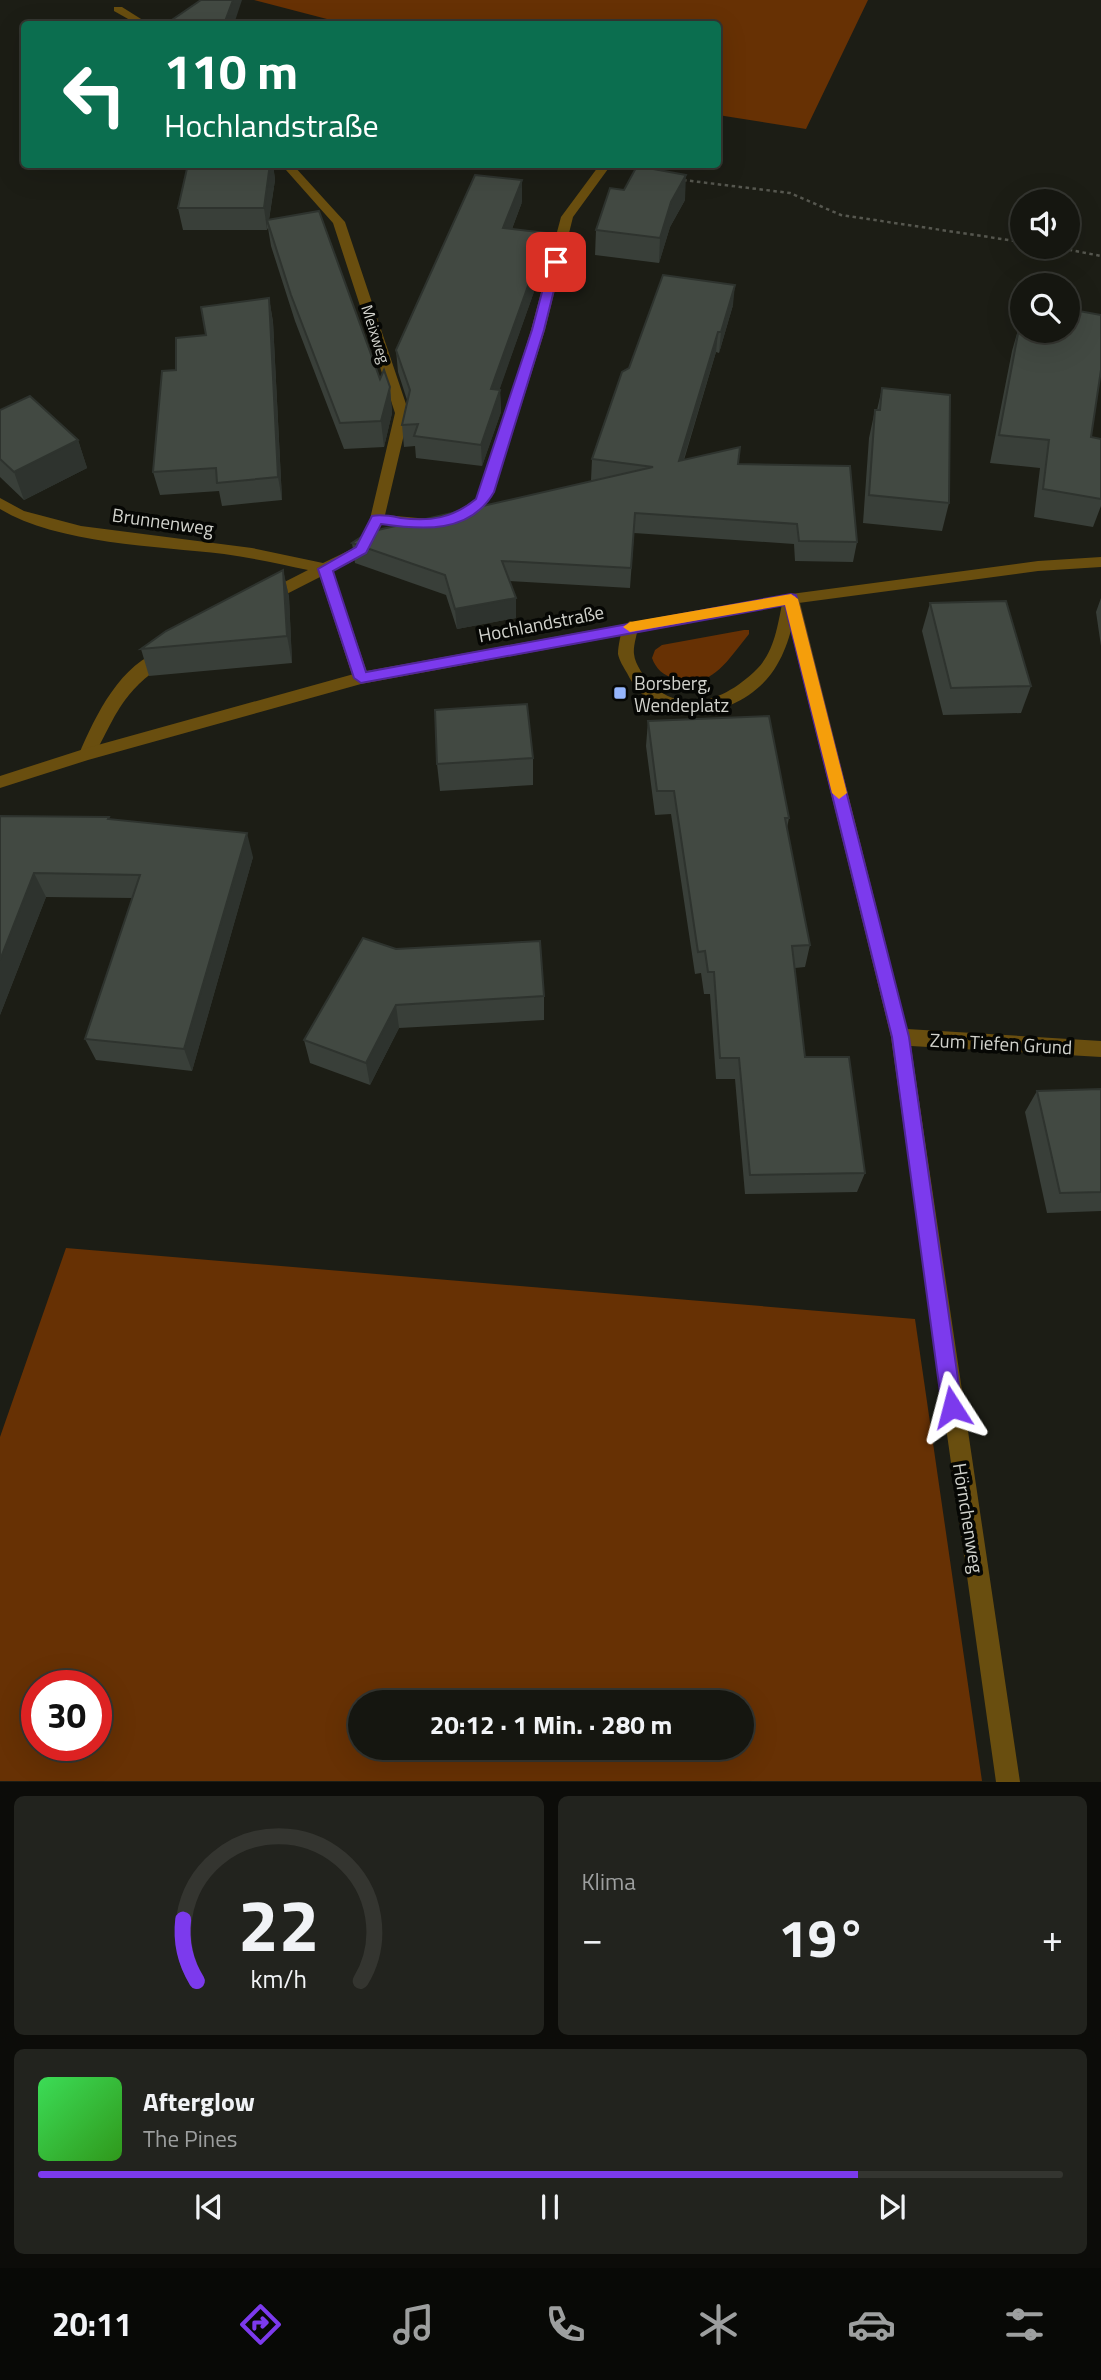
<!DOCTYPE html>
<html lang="de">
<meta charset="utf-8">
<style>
:root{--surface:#151610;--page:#22231e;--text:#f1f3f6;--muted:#9d9f9f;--line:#343530;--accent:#7c3aed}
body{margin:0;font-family:"Titillium Web",sans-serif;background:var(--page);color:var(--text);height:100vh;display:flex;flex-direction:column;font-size:26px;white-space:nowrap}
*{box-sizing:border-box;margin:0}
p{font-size:23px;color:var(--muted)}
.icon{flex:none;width:38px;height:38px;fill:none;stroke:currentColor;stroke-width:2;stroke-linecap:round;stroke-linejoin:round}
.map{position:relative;height:1782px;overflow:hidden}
.details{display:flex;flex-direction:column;gap:14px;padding:14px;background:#0c0c09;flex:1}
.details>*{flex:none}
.hud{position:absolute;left:21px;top:21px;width:700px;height:147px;border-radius:7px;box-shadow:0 7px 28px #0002,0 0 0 2px var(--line);background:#0b6e4f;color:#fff;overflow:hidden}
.tools{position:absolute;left:1010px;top:189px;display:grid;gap:14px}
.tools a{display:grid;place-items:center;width:70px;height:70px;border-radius:50%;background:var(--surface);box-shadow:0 7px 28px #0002,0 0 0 2px var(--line);font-size:35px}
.speed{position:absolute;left:21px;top:1670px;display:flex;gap:14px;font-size:35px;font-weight:700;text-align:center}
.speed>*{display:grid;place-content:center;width:91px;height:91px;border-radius:50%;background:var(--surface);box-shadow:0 7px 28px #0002,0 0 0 2px var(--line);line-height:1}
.speed .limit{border:10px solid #d22;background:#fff;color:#111}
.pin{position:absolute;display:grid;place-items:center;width:60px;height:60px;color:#fff;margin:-30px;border-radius:14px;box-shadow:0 4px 10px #0006}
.me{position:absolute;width:77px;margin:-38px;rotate:351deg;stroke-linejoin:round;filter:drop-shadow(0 0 5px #0008)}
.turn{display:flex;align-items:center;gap:24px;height:147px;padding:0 28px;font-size:32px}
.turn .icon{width:91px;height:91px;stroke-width:2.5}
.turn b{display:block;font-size:49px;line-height:60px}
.big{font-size:52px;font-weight:700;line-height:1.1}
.details .widget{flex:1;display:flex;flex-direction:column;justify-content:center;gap:10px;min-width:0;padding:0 24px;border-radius:10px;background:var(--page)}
.details .dial{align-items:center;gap:0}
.dial svg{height:182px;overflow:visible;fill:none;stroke:var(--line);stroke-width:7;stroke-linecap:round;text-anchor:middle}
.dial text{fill:var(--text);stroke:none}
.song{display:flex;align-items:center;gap:21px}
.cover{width:84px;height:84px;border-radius:10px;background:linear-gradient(135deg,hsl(130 70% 55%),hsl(110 70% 35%))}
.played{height:7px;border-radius:4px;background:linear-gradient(90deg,var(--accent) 80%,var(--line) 80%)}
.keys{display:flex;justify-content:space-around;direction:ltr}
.heat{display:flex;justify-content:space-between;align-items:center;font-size:38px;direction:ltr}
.details .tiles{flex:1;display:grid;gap:14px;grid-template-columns:1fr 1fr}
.widget:last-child{grid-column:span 2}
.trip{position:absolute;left:348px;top:1690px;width:406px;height:70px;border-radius:35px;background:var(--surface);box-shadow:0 7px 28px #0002,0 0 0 2px var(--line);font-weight:700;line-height:70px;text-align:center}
.tab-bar{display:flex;height:112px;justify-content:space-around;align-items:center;background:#080906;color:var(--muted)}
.tab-bar .icon{width:49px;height:49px}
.tab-bar .current{color:var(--accent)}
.tab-bar b{font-size:32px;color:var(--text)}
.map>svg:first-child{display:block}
</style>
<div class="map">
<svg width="1101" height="1782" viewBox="0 0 1101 1782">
<rect width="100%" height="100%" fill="#1c1d15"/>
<g fill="#673104" fill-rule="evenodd">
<polygon points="254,0 868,0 806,129 718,115 718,24 346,24"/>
<path d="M 744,630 L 749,630 L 749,634 C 729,658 711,692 675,679 C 663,675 656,669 652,658 L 655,650 L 662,645 Z"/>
<path d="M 66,1248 L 915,1319 L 982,1781 L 0,1781 L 0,1437 ZM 37,1685 L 96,1685 L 96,1745 L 37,1745 ZM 360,1703 L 742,1703 L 742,1748 L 360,1748 Z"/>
</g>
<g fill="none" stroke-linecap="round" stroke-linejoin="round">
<g stroke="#56574f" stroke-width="2.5" stroke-dasharray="3.5 3.5" stroke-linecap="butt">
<polyline points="683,180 790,193 841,215 1022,242"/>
<polyline points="1055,247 1101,256"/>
</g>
<g fill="#694e0f" fill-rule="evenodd">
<polygon points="114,7 122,7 149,24 137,24 114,11"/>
<path d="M 791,594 L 799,599 C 792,626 788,651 771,674 C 736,720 655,732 627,673 C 624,668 619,660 618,654 C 618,646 621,635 622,627 L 630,621 L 635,623 L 638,627 C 637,635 633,646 634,654 C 635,665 645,678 653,686 C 687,716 728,698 757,669 C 775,651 778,623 783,599 Z"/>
</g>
<g fill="#694e0f" fill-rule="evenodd">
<path d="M 290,164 L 294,166 L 345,222 L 409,413 L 385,515 L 429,519 L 436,524 L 429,529 L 382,524 L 367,554 L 333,571 L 369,678 L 361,684 L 353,678 L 320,577 L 271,602 L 261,602 L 258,598 L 261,594 L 308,570 C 280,564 253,558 224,554 C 157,546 58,544 0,509 L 0,498 L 24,511 L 81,526 L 252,548 L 323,563 L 356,547 L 370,519 L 395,413 L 333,223 L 286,170 L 286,166 Z"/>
<path d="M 598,167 L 608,169 L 573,217 L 545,330 L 494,492 C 486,505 468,525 451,521 L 449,518 L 451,515 L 476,499 L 480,492 L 531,330 L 561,217 Z"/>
<polygon points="791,594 799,599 907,1029 1101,1041 1101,1057 911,1046 1020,1782 996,1782 891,1037 783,599"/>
<path d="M 165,649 L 173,655 L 171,659 C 122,692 119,709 93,758 L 81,758 L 79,754 C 96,715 120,663 165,649 Z"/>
</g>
<polygon fill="#694e0f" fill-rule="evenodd" points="1101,557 1101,567 1038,571 791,604 361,684 88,760 0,788 0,776 87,748 361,672 791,594 1038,561"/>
</g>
<g fill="#393f39">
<polygon points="188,164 273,164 275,180 269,220 380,379 390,387 392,413 384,447 344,449 295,321 271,246 268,228 267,230 183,230 178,208"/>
<polygon points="685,200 670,227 659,263 595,255 596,230"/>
<polygon points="522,202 512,229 547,233 547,255 499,390 500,390 501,412 482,466 416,458 415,446 404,447 402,425 407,400 398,372 396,350"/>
<polygon points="269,298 273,322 282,500 222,506 219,491 160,495 153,472 176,370 206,335"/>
<polygon points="733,305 719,353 716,352 684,460 738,464 857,542 853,562 795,561 794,544 634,533 630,588 509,581 516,598 516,618 457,629 446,595 355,563 352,543 595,480 591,480 592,459"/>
<polygon points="1020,323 1091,437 1101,439 1101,506 1093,527 1034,517 1040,468 990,463 1012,351"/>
<polygon points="882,388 949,503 942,531 863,523 869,438 875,410 877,410"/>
<polygon points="0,410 78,440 87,468 24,500 0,477"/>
<polygon points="283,570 289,597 292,663 149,676 141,649"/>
<polygon points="1101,598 1101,646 1096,612"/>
<polygon points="930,603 1031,686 1021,713 943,715 922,631"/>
<polygon points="648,721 789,818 787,828 810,945 805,967 795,968 805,1057 865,1173 857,1192 745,1194 735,1079 716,1079 710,994 704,994 701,973 695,974 671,814 655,815 646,746"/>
<polygon points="533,758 533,785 440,791 437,764"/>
<polygon points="0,816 110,820 253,857 192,1071 96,1060 85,1039 132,898 46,897 0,1015"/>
<polygon points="363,938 544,996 544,1020 399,1028 370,1085 310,1063 304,1040"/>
<polygon points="1101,1089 1101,1211 1047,1213 1025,1112 1037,1091"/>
</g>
<g fill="#2e332e">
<polygon points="233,0 242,0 234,24 224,24"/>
<polygon points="270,164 273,164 275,180 268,225 267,220 267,230 264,208"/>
<polygon points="686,175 685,200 670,227 659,263 660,238 671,202"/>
<polygon points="522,180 522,202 504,250 503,228"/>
<polygon points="547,233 547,255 492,411 491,389"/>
<polygon points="735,285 733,305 719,353 721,332"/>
<polygon points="269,298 273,322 282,500 278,477"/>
<polygon points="718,332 716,352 677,481 679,461"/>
<polygon points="390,387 392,413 384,447 381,421"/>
<polygon points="500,390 501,412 482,466 481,445"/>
<polygon points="78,440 87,468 24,500 14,472"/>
<polygon points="283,570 289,597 292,663 287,636"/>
<polygon points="516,598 516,618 457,629 455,609"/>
<polygon points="247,833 253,857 192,1071 184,1049"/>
<polygon points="34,873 46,897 0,1015 0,960"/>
<polygon points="396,1005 399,1028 370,1085 366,1063"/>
</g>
<g fill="#424942" stroke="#2e332e" stroke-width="2">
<polygon points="201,0 233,0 224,24 166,24"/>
<polygon points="188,164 270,164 264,208 178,208"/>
<polygon points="637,166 686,175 671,202 660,238 596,230 610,188 624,190"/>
<polygon points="475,175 522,180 503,228 547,233 491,389 500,390 481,445 414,436 418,424 402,425 410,390 396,350"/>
<polygon points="319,211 380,379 384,370 390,387 381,421 340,423 291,295 267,220"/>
<polygon points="663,275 735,285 721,332 718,332 679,461 740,447 738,464 850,466 857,542 799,541 797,524 635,513 631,568 502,561 516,598 455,609 445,575 352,543 369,532 653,467 592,459 622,372 629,368"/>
<polygon points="269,298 278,477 217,483 216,468 153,472 162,371 176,370 176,338 206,335 201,307"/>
<polygon points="1068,309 1101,315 1101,370 1091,437 1101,439 1101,499 1043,489 1049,440 999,435 1020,323 1022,323 1022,331 1068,331"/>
<polygon points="882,388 950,395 949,503 869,495 875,410 880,410"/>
<polygon points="30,396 78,440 14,472 0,459 0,410"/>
<polygon points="283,570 287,636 141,649 166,631"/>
<polygon points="1006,601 1031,686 951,688 930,603"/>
<polygon points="527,704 533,758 437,764 435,710"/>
<polygon points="769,716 789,818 785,818 810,945 792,946 805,1057 849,1057 865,1173 750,1175 739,1058 720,1058 714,972 708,972 705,951 698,952 674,791 657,791 648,721"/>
<polygon points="0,816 109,817 108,819 247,833 184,1049 85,1039 140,875 34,873 0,960"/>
<polygon points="363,938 396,949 540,941 544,996 396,1005 366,1063 304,1040"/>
<polygon points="1101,1089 1101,1192 1060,1193 1037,1091"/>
</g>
<path fill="#7c3aed" stroke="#51269a" stroke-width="2" d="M 556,259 L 561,262 L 544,330 L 494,492 C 470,534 422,530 381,524 L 366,553 L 333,571 L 366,672 L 791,594 L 796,595 L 909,1037 L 962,1407 L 959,1414 L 952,1416 L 945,1414 L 942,1407 L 892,1037 L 785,605 L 361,683 L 354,678 L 318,569 L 356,547 L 372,516 C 382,514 391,516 401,518 C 430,522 453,518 476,499 L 532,330 L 550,262 Z"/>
<polygon fill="#f59e0b" points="791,594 798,599 847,793 839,799 832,793 785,605 630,632 623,627 630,622"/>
<rect fill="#96b6fd" stroke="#060704" stroke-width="2.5" x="613" y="686" width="14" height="14" rx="3.5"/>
<g text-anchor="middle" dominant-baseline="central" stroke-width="7" stroke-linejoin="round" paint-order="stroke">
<g font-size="16" fill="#d1d2cc" stroke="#060704">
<text transform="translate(376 334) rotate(72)">Meixweg</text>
</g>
<g font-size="19" fill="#d1d2cc" stroke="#060704">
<text transform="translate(163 521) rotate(8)">Brunnenweg</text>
<text transform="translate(541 623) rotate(-11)">Hochlandstraße</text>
<text transform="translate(1001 1043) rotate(3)">Zum Tiefen Grund</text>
<text transform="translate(969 1518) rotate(81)">Hörnchenweg</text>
</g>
<g font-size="19" fill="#d1d2cc" stroke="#060704" text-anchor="start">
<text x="634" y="682">Borsberg,<tspan x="634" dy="22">Wendeplatz</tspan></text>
</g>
</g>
</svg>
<div class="tools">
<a><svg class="icon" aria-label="sound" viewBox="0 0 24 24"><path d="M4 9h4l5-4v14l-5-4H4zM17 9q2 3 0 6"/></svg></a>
<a><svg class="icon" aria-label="search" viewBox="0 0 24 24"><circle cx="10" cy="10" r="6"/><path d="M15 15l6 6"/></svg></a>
</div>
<div class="speed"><div class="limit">30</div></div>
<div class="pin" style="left:556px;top:262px;background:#d93025"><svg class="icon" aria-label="arrive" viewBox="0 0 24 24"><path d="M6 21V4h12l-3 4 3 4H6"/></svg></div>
<svg class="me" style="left:952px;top:1407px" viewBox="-20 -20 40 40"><path d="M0-17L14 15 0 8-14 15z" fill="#7c3aed" stroke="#fff" stroke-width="4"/></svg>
<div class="trip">20:12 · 1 Min. · 280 m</div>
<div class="hud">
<div class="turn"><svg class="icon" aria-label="left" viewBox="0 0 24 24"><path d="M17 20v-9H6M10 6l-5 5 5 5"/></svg><div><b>110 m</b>Hochlandstraße</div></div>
</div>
</div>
<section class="details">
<div class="tiles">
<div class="widget dial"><svg viewBox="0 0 100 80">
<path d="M14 69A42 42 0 1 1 86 69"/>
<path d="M14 69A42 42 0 0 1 8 42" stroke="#7c3aed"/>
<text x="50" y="56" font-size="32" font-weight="700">22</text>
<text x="50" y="72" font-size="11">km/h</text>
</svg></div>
<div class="widget"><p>Klima</p>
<div class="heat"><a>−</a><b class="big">19°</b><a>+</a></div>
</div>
<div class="widget">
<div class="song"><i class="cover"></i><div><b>Afterglow</b><p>The Pines</p></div></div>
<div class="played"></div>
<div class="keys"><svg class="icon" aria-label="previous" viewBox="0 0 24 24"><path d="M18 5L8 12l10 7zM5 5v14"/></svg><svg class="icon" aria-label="pause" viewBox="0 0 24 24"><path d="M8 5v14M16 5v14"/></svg><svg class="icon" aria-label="next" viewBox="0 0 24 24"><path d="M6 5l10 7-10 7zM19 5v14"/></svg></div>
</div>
</div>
</section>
<nav class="tab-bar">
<b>20:11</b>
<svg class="icon current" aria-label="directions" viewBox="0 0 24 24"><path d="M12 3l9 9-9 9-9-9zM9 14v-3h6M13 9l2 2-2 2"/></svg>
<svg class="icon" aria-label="music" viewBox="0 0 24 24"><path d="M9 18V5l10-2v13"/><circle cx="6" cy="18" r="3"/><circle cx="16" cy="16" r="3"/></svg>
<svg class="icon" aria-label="phone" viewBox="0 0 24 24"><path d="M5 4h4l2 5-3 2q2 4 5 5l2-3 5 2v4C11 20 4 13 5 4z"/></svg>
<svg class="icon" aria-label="climate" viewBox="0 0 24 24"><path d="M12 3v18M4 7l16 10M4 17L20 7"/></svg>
<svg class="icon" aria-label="car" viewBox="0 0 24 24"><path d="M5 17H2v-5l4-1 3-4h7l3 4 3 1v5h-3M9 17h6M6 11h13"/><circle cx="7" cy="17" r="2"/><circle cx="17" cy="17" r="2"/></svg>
<svg class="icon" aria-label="filters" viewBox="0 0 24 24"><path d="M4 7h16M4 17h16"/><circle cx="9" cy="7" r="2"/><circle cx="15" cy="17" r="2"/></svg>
</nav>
